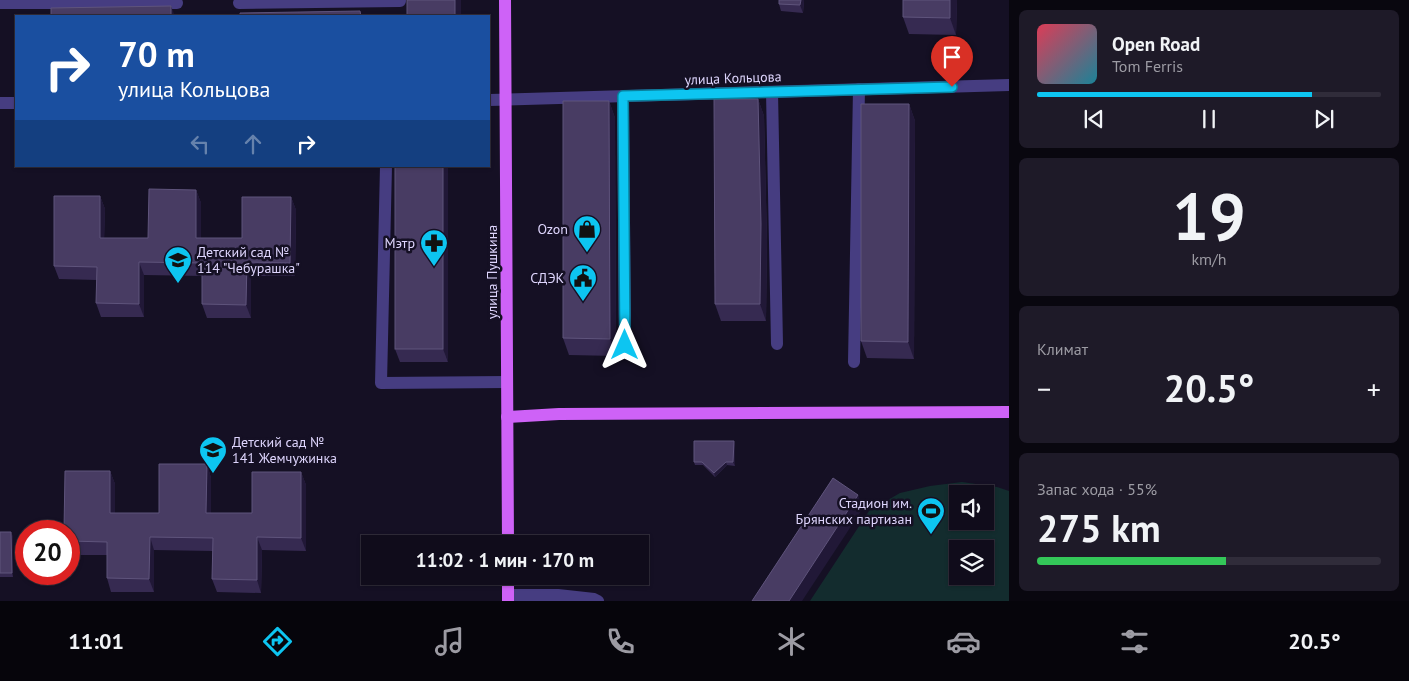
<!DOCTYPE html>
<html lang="ru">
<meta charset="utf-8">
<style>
:root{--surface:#100c1b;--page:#1e1a28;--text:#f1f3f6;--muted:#9c9ba3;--line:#302c3a;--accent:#0dc5f1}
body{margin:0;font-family:"PT Sans",sans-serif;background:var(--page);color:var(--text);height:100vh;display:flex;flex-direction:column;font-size:19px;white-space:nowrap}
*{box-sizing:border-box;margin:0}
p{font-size:16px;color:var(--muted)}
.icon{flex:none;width:28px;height:28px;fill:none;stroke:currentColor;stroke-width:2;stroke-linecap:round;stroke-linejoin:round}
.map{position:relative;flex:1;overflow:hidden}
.sheet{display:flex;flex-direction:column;gap:10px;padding:10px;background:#09070f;width:400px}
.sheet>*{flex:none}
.hud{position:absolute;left:15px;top:15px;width:475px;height:152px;border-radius:0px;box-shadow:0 1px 4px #0004,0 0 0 1px var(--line);background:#1a4fa0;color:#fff;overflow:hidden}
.controls{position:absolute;left:949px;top:485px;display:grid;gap:10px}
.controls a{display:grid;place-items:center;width:45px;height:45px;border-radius:0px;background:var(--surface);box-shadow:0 1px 4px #0004,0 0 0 1px var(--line);font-size:25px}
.speed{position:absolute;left:15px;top:520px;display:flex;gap:10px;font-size:25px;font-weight:700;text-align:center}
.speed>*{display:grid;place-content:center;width:65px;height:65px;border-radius:50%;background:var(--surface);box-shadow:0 1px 4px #0004,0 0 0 1px var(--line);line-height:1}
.speed .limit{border:8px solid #d22;background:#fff;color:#111}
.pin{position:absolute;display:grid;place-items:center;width:42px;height:42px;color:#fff;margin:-51px -21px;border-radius:50% 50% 50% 0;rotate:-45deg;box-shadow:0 0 5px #0007}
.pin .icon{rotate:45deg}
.me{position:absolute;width:55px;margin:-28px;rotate:0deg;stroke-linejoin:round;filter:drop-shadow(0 0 4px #0008)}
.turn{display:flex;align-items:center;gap:18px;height:105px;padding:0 20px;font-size:22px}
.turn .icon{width:65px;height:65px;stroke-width:2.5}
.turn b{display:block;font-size:35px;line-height:42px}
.lanes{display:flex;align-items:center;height:48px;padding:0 20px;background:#0003;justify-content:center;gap:25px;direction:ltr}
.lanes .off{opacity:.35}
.big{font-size:38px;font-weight:700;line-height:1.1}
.sheet .widget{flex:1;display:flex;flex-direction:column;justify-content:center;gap:8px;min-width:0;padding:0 18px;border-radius:8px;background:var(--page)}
.sheet .dial{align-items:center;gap:0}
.dial b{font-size:65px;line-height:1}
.song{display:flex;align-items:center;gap:15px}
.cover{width:60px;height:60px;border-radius:8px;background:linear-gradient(135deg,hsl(350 70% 55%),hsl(190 70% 35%))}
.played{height:5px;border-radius:2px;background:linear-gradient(90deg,var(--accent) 80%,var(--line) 80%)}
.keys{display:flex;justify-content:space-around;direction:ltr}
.heat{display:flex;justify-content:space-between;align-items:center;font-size:28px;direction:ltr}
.charge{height:8px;border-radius:4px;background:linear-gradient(90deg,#34c759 55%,var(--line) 0)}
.trip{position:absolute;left:361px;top:535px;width:288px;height:50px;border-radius:0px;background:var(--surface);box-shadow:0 1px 4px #0004,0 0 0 1px var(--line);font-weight:700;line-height:50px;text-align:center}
.tabs{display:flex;height:80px;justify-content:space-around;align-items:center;background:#06050b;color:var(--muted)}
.tabs .icon{width:35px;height:35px}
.tabs .current{color:var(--accent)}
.tabs b{font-size:22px;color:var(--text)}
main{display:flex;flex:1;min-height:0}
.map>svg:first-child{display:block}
</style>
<main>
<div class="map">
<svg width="1009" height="601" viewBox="0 0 1009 601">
<rect width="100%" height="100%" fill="#151024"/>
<path fill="#132c2e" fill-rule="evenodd" d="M 962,482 L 997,487 L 1009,491 L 1009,601 L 810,601 L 869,511 L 900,493 L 930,486 ZM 958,494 L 985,494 L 985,521 L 958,521 ZM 958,549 L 985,549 L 985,576 L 958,576 Z"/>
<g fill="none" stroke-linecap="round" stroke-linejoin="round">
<g stroke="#463d81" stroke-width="12">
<polyline points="0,3 177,3"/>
<polyline points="239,3 400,1"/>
<polyline points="772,92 777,344"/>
<polyline points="623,96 625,345"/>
<polyline points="489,100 1009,85"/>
<polyline points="0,103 16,103"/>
<polyline points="386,166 381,383 507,382"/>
<polyline points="854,362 859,89"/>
<polyline points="508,595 558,595 594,599 598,601"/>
</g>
<g stroke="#ce62f7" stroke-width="12">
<polyline points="505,0 508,544"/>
<polyline points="507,417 559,414 1009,412"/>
<polyline points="508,601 508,576"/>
</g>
</g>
<g fill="#362a51">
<polygon points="804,0 803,13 781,11 779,4"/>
<polygon points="903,0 957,0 956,35 909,34 903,17"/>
<polygon points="758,99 764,116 767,241 766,321 721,321 715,304"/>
<polygon points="609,101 615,118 616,356 569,355 563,338"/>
<polygon points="909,104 915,121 914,359 867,358 861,341"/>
<polygon points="395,166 448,362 400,362 395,349"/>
<polygon points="196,190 201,203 201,238 242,238 291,197 296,210 295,276 251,276 251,318 207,318 202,304 202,276 144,275 144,317 101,317 96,303 97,280 59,279 54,266 100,196 105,209 104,238 148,238"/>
<polygon points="735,444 735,466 727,465 715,477 703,465 695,465 694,462"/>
<polygon points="207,464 211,478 211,513 252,513 301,472 306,485 306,551 262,550 261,593 217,592 212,579 213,551 154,550 154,592 111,592 107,578 107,555 69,555 69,531 110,471 115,484 115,513 159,513"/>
<polygon points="0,532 13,536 13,577 0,577"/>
</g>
<g fill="#211837">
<rect x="455" y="0" width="6" height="16"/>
<polygon points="801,0 804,0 803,13 800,5"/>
<polygon points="950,0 957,0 956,35 950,18"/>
<polygon points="171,6 175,16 171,16"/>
<polygon points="758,99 764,116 767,241 766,321 760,304"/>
<polygon points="609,101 615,118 616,356 610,339"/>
<polygon points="909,104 915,121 914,359 908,342"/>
<polygon points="443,166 448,166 448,362 443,349"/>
<polygon points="196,190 201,203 201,251 196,238"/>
<polygon points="100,196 105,209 104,251 100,238"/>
<polygon points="291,197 296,210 295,276 290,263"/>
<polygon points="139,262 144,275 144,317 139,304"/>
<polygon points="247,262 251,276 251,318 246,305"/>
<polygon points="734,441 735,444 735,466 733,462"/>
<polygon points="726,462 727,465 715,477 714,473"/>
<polygon points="207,464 211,478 211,526 206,513"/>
<polygon points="110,471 115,484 115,526 110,513"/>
<polygon points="301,472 306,485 306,551 301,538"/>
<polygon points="858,495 863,508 802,601 789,601"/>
<polygon points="11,532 13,536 13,577 12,573"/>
<polygon points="150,537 154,550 154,592 149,579"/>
<polygon points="257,537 262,550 261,593 257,580"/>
</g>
<g fill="#483c63" stroke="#5f547c">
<rect x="407" y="0" width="48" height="16"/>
<polygon points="779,0 801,0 800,5 779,4"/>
<polygon points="903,0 950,0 950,18 903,17"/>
<polygon points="171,6 171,16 51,16 51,8"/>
<polygon points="360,11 361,16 240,16 240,13"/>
<polygon points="714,99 758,99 761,224 760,304 715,304"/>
<polygon points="563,101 609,101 610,339 563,338"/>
<polygon points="861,104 909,104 908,342 861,341"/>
<rect x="395" y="166" width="48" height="183"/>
<polygon points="149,189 196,190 196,238 242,238 242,197 291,197 290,263 247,262 246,305 202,304 202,263 139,262 139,304 96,303 97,267 54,266 54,196 100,196 100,238 148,238"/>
<polygon points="694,441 734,441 733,462 726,462 714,473 702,462 694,462"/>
<polygon points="159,464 207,464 206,513 252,513 252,472 301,472 301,538 257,537 257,580 212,579 213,538 150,537 149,579 107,578 107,542 69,541 69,531 64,531 65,471 110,471 110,513 159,513"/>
<polygon points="833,478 858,495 789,601 752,601"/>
<polygon points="0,532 11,532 12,573 0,573"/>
</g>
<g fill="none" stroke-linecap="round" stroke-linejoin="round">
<g stroke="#08809d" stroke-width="12">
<polyline id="route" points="625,345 623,96 952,87"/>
</g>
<use href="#route" stroke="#0dc5f1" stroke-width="9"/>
</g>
<defs>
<g id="shop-pin" transform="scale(1.4375)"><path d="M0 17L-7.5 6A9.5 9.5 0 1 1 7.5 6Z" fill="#0dc5f1" stroke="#151024"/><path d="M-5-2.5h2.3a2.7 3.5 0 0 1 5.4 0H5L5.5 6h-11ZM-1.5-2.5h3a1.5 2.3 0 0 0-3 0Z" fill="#111"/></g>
<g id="pharmacy-pin" transform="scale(1.4375)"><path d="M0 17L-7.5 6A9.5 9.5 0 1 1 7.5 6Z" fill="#0dc5f1" stroke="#151024"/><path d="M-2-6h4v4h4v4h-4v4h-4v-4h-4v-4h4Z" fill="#111"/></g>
<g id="school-pin" transform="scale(1.4375)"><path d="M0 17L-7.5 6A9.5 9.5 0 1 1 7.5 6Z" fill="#0dc5f1" stroke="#151024"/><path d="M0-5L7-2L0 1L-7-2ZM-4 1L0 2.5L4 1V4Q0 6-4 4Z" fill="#111"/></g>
<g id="civic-pin" transform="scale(1.4375)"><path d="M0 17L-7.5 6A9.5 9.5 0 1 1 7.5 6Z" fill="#0dc5f1" stroke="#151024"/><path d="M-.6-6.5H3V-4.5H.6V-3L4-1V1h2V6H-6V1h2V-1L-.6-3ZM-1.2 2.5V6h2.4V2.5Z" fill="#111"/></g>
<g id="stadium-pin" transform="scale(1.4375)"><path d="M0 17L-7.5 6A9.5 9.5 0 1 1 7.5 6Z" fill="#0dc5f1" stroke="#151024"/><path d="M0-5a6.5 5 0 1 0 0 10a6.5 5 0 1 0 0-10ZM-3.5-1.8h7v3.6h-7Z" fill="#111"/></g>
</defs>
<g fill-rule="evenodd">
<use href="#shop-pin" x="587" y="229"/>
<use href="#pharmacy-pin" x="434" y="243"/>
<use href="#school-pin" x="178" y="260"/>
<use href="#civic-pin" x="583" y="278"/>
<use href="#school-pin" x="213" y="450"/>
<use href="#stadium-pin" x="931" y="511"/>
</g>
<g text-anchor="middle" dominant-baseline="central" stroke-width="5" stroke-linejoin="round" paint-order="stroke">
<g font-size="14" fill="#ded5fd" stroke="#151024">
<text transform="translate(733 78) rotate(-2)">улица Кольцова</text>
<text transform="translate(492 272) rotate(-90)">улица Пушкина</text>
</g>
<g font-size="14" fill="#ded5fd" stroke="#151024" text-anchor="end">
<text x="568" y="229">Ozon</text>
<text x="415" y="243">Мэтр</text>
<text x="197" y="252" text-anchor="start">Детский сад №<tspan x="197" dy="16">114 "Чебурашка"</tspan></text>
<text x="564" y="278">СДЭК</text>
<text x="232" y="442" text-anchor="start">Детский сад №<tspan x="232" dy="16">141 Жемчужинка</tspan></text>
<text x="912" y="503">Стадион им.<tspan x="912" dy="16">Брянских партизан</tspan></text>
</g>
</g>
</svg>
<div class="controls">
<a><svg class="icon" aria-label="sound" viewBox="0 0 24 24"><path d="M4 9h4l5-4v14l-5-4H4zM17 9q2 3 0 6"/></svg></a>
<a><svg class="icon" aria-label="layers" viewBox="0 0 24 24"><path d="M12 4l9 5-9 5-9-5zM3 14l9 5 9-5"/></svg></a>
</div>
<div class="speed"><div class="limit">20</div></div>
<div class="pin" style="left:952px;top:87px;background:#d93025"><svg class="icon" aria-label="arrive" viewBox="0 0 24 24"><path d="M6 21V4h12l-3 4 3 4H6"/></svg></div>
<svg class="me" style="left:625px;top:345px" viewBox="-20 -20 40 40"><path d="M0-17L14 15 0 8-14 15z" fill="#0dc5f1" stroke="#fff" stroke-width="4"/></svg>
<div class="trip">11:02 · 1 мин · 170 m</div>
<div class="hud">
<div class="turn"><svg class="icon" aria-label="right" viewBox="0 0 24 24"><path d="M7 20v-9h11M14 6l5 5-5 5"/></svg><div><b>70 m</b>улица Кольцова</div></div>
<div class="lanes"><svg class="icon off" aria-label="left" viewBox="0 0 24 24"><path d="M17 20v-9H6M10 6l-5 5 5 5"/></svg><svg class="icon off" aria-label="ahead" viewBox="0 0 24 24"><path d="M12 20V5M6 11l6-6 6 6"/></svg><svg class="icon" aria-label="right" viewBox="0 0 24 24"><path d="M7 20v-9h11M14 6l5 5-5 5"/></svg></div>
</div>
</div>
<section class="sheet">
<div class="widget">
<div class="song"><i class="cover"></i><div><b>Open Road</b><p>Tom Ferris</p></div></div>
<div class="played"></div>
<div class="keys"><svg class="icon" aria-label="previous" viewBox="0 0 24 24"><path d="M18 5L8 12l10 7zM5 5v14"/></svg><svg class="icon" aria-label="pause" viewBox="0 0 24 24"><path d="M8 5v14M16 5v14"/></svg><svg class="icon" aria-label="next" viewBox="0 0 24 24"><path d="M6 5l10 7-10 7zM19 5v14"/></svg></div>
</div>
<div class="widget dial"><b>19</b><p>km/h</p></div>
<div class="widget"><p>Климат</p>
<div class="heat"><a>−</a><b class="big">20.5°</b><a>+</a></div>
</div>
<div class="widget"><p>Запас хода · 55%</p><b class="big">275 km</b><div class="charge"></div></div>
</section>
</main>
<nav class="tabs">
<b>11:01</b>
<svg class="icon current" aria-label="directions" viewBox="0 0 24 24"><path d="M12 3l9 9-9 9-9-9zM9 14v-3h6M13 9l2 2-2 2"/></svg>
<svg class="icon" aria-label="music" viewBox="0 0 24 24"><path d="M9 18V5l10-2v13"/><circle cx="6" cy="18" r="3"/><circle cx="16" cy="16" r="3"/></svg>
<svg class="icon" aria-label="phone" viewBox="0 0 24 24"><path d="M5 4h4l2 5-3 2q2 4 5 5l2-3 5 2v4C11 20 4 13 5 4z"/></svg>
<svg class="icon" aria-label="climate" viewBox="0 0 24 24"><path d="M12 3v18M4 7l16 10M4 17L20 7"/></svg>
<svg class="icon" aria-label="car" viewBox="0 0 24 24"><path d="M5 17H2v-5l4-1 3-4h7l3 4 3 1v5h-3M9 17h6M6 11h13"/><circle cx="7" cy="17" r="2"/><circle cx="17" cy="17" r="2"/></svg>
<svg class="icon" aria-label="filters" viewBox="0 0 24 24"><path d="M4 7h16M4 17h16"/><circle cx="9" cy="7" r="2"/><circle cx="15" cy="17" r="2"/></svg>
<b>20.5°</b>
</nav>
